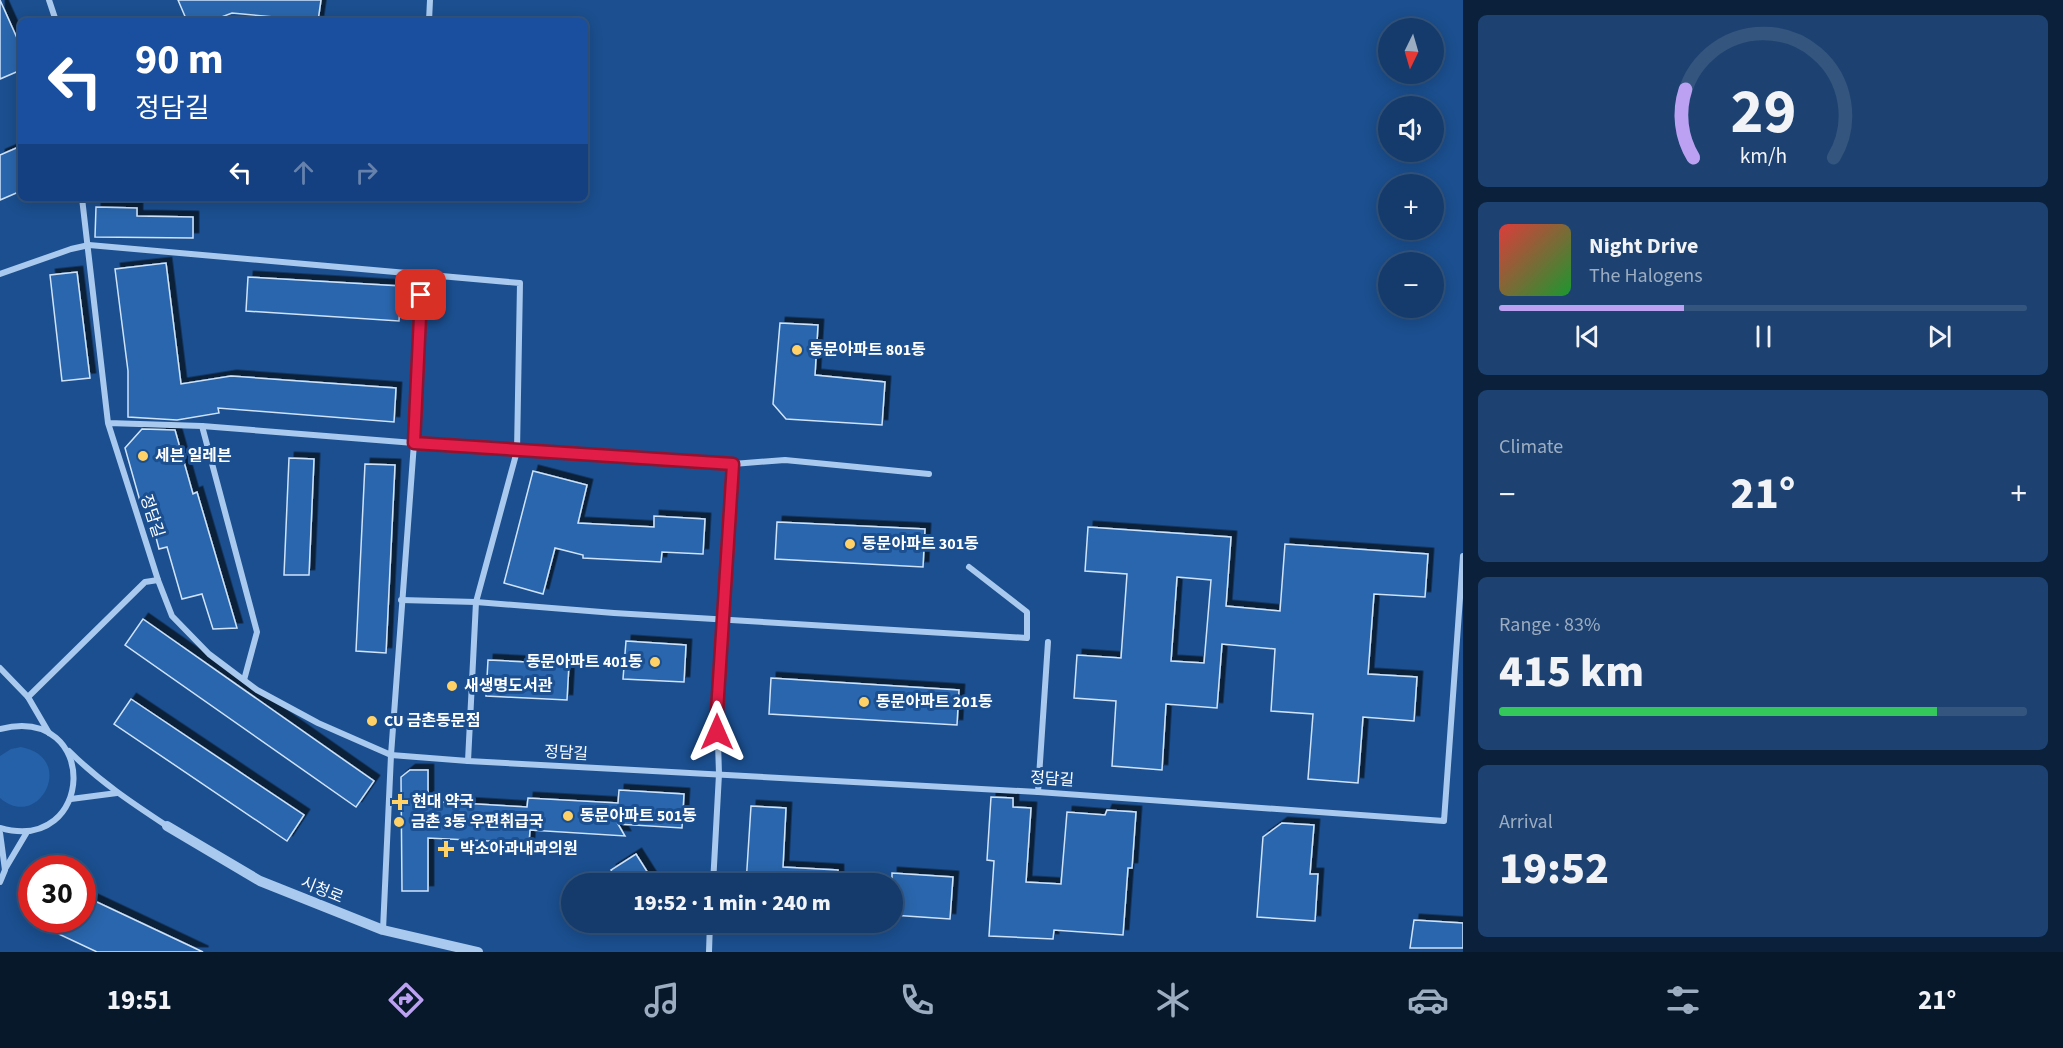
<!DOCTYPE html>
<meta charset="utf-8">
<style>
:root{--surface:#143b6b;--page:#1d4271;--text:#f1f3f6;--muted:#9dadc1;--line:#33557e;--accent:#bca0f2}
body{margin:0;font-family:"Source Sans 3","Noto Sans KR",sans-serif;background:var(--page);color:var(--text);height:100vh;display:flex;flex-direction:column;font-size:22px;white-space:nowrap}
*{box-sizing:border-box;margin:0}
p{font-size:20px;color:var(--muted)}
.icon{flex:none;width:33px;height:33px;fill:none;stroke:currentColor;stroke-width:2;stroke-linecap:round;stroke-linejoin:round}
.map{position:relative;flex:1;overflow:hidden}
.panel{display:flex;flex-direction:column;gap:15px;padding:15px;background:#0b203b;width:600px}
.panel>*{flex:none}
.banner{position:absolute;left:18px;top:18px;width:570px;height:183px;border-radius:9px;box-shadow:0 3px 15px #0003,0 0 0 2px var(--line);background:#1a4fa0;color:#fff;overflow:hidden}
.needle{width:39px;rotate:185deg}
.tools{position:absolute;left:1378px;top:18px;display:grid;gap:12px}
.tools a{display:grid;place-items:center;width:66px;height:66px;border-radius:50%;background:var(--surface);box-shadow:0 3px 15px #0003,0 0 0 2px var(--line);font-size:30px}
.speed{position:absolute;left:18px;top:855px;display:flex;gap:12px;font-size:30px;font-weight:700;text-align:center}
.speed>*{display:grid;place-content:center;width:78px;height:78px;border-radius:50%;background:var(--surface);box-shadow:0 3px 15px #0003,0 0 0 2px var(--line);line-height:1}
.speed .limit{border:9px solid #d22;background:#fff;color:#111}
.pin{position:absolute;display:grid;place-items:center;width:51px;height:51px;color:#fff;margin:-26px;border-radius:12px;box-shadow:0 3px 9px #0006}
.me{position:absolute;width:66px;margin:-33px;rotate:0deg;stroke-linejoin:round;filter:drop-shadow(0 0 4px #0008)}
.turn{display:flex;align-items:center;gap:21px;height:126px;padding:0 18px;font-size:27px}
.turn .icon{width:78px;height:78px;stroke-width:2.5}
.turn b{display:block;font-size:42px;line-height:51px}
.lanes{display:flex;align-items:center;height:57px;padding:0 18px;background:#0003;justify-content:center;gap:30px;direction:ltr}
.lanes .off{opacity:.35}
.big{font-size:45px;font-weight:800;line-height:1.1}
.panel .card{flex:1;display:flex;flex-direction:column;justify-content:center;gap:9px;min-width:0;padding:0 21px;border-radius:9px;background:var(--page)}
.panel .dial{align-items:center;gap:0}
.dial svg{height:156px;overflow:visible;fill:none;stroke:var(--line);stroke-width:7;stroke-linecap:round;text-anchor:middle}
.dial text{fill:var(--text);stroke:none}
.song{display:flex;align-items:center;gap:18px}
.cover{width:72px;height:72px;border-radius:9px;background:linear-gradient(135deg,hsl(0 70% 55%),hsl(130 70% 35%))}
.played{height:6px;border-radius:3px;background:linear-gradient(90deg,var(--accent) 35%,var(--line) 35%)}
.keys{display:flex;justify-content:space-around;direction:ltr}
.heat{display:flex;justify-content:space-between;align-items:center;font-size:33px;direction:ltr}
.charge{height:9px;border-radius:4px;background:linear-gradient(90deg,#34c759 83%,var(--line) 0)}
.trip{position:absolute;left:561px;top:873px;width:342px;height:60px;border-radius:30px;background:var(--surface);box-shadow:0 3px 15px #0003,0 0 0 2px var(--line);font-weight:800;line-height:60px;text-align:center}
.dock{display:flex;height:96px;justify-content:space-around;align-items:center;background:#08182b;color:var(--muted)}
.dock .icon{width:42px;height:42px}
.dock .on{color:var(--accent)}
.dock b{font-size:27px;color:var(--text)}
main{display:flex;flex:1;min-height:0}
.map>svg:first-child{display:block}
</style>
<main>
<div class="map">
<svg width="1463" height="952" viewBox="0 0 1463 952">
<defs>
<filter id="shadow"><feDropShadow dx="5.5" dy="-5.5" stdDeviation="0" flood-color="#0009"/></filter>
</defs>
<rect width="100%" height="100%" fill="#1b4f8f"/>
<path fill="#2461a8" d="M 21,747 C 78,758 38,832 0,798 L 0,756 L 11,749 Z"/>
<g fill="#2a66ad" stroke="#cfe3fa" stroke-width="1.5" fill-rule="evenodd" filter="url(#shadow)">
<polygon points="0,0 21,47 21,70 0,79"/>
<polygon points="178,0 321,0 318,21 232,13 211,21 187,21"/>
<polygon points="21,146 21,191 0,200 0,155"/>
<polygon points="96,207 137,208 137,216 193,217 193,238 95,237"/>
<polygon points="166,263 181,384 231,376 396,388 394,422 218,408 219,413 177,420 128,417 128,371 115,269"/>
<polygon points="77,272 90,378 62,381 50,275"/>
<polygon points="248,277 401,286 399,321 246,311"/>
<polygon points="780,323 818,325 815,375 885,382 882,425 786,419 773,404"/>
<polygon points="142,429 175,430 193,494 197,492 237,628 213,629 202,594 182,599 167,547 159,549 146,499 140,501 125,448"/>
<polygon points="289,458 314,459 309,575 284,575"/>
<polygon points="365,464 395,465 386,653 356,651"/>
<polygon points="533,471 587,485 578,523 654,527 654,516 705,519 703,554 662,552 661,562 583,558 583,555 555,548 543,594 504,583"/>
<polygon points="777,522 925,529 923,567 775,559"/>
<path d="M 1088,527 L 1231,537 L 1226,606 L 1280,611 L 1285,544 L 1428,554 L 1425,597 L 1374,594 L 1368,674 L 1417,677 L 1414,721 L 1363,717 L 1358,783 L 1308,779 L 1313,714 L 1271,711 L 1275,649 L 1222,644 L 1217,708 L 1166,704 L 1162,770 L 1112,766 L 1116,701 L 1074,698 L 1077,655 L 1121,658 L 1127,574 L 1085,571 ZM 1177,577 L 1211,580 L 1204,663 L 1171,661 Z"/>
<polygon points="143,619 374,781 356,807 125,645"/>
<polygon points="626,641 686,645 684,682 623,679"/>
<polygon points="488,660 569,664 567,700 486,696"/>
<polygon points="771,678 959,690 957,725 769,714"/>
<polygon points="131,699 304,815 287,841 114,724"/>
<polygon points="410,770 428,770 428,801 527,807 528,798 618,803 619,790 684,794 682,828 618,824 625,836 530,830 529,843 428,838 428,891 402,891 401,777"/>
<polygon points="991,797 1013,798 1013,807 1031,808 1026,882 1061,884 1067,812 1105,815 1107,810 1136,812 1132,868 1128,868 1123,935 1054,930 1053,939 989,936 994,861 987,860"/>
<polygon points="751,806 786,808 783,867 838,870 838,884 746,884"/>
<polygon points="1282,823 1314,825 1310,874 1318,874 1315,921 1257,917 1263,837"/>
<polygon points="636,854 655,884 619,884 611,870"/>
<polygon points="892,873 953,877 950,919 892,915"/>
<polygon points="82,895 203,952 97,952 29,920 82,920"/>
<polygon points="1414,920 1463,923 1463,948 1410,948"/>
</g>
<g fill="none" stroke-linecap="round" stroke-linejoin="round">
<g stroke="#a9c9ee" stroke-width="6">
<polyline points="49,0 56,21"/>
<polyline points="429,21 430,0"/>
<polyline points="82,198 108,423 158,580 172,616 209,654 257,690 318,723 391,755 414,443 202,426 108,423"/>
<polyline points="0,274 71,249 89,245 520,283 517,451 476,602 468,761"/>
<polyline points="422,275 414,443 733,464 785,460 929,474"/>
<polyline points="202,426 257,632 244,680"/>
<polyline points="401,600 476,602 614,613 1027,638 1027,612 969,567"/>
<polyline points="0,668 28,697 49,733"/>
<polyline points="28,697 145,582 158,580"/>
<path d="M 0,729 C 101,704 95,855 0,828"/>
<path d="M 69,751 C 99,781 132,803 167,826"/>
<polyline points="1038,792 1048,642"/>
<polyline points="71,799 117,793"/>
<polyline points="0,833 5,870 0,882"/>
<polyline points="5,869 27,832"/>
<polyline points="713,884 719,774 717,711 733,464"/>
<polyline points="383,930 391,755 468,761 1038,792 1444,821 1463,556"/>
<polyline points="709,952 710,922"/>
</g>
<polyline stroke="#a9c9ee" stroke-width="10" points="167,826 260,881 383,930 478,952"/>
</g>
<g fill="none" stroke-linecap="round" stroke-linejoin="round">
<g stroke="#92132f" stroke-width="15">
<polyline id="route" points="421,295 414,443 733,464 717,711 717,732"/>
</g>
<use href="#route" stroke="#e11d48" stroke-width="10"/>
</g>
<g fill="#ffd166" stroke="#1b4f8f" stroke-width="2">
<circle cx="797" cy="350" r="6"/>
<circle cx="143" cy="456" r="6"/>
<circle cx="850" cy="544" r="6"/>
<circle cx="655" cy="662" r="6"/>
<circle cx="452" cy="686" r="6"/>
<circle cx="864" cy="702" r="6"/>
<circle cx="372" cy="721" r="6"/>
<path d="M397 793h6v6h6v6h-6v6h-6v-6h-6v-6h6z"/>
<circle cx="568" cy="816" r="6"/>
<circle cx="399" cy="822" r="6"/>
<path d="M443 840h6v6h6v6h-6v6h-6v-6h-6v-6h6z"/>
</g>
<g text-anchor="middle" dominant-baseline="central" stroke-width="6" stroke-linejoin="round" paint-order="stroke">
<g font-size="16" font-weight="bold" fill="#fff" stroke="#1b4f8f" text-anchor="start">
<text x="809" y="350">동문아파트 801동</text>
<text x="155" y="456">세븐 일레븐</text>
<text x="862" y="544">동문아파트 301동</text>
<text x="643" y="662" text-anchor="end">동문아파트 401동</text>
<text x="464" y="686">새생명도서관</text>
<text x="876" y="702">동문아파트 201동</text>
<text x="384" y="721">CU 금촌동문점</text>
<text x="412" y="802">현대 약국</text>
<text x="580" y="816">동문아파트 501동</text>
<text x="411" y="822">금촌 3동 우편취급국</text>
<text x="460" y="849">박소아과내과의원</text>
</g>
<g font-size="16" fill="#fff" stroke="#1b4f8f">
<text transform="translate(152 516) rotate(72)">정담길</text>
<text transform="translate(566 753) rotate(3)">정담길</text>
<text transform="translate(1052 779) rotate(4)">정담길</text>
<text transform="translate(322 890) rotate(22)">시청로</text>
</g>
</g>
</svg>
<div class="tools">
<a><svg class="needle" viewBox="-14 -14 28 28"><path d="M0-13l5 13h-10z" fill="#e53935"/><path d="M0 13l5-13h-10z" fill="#9dadc1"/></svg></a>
<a><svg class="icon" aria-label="sound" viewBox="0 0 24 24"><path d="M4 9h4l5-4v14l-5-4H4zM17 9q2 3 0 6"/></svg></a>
<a>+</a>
<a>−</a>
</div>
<div class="speed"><div class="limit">30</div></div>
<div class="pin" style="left:421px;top:295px;background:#d93025"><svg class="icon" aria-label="arrive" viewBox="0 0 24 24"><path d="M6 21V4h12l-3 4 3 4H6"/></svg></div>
<svg class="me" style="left:717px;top:732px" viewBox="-20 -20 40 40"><path d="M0-17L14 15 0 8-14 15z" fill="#e11d48" stroke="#fff" stroke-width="4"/></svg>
<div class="trip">19:52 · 1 min · 240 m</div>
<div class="banner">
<div class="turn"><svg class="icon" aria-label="left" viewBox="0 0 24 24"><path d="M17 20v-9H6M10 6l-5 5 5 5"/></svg><div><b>90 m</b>정담길</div></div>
<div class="lanes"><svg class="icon" aria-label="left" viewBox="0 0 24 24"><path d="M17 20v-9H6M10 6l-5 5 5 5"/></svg><svg class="icon off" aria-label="ahead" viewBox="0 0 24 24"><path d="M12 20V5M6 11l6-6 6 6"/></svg><svg class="icon off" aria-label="right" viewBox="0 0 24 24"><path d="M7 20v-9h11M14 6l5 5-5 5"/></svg></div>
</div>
</div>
<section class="panel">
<div class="card dial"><svg viewBox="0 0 100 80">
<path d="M14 69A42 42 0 1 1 86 69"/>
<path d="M14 69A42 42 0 0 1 10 34" stroke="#bca0f2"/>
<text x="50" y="56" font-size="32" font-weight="700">29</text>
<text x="50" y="72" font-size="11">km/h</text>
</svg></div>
<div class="card">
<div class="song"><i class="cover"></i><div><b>Night Drive</b><p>The Halogens</p></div></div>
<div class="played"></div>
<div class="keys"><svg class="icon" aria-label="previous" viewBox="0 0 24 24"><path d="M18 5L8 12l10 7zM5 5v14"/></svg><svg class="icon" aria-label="pause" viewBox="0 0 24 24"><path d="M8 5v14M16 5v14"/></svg><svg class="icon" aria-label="next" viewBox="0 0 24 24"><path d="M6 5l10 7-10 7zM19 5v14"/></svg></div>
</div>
<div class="card"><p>Climate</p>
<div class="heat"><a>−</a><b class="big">21°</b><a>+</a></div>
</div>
<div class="card"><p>Range · 83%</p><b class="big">415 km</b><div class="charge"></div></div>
<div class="card"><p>Arrival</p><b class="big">19:52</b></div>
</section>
</main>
<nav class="dock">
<b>19:51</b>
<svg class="icon on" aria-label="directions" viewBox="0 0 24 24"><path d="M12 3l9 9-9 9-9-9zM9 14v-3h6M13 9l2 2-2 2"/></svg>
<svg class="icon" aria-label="music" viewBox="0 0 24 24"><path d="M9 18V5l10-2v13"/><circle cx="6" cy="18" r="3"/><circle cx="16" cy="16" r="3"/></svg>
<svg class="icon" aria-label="phone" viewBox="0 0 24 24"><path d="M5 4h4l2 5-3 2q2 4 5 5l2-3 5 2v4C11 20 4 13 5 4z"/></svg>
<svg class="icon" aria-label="climate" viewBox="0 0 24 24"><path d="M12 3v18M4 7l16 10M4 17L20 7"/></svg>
<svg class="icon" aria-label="car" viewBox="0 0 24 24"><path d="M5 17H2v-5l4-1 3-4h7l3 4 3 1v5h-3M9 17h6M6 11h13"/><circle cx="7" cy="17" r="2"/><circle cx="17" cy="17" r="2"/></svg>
<svg class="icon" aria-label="filters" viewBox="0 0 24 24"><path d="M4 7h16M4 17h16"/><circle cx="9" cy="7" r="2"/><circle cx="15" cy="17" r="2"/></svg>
<b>21°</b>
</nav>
